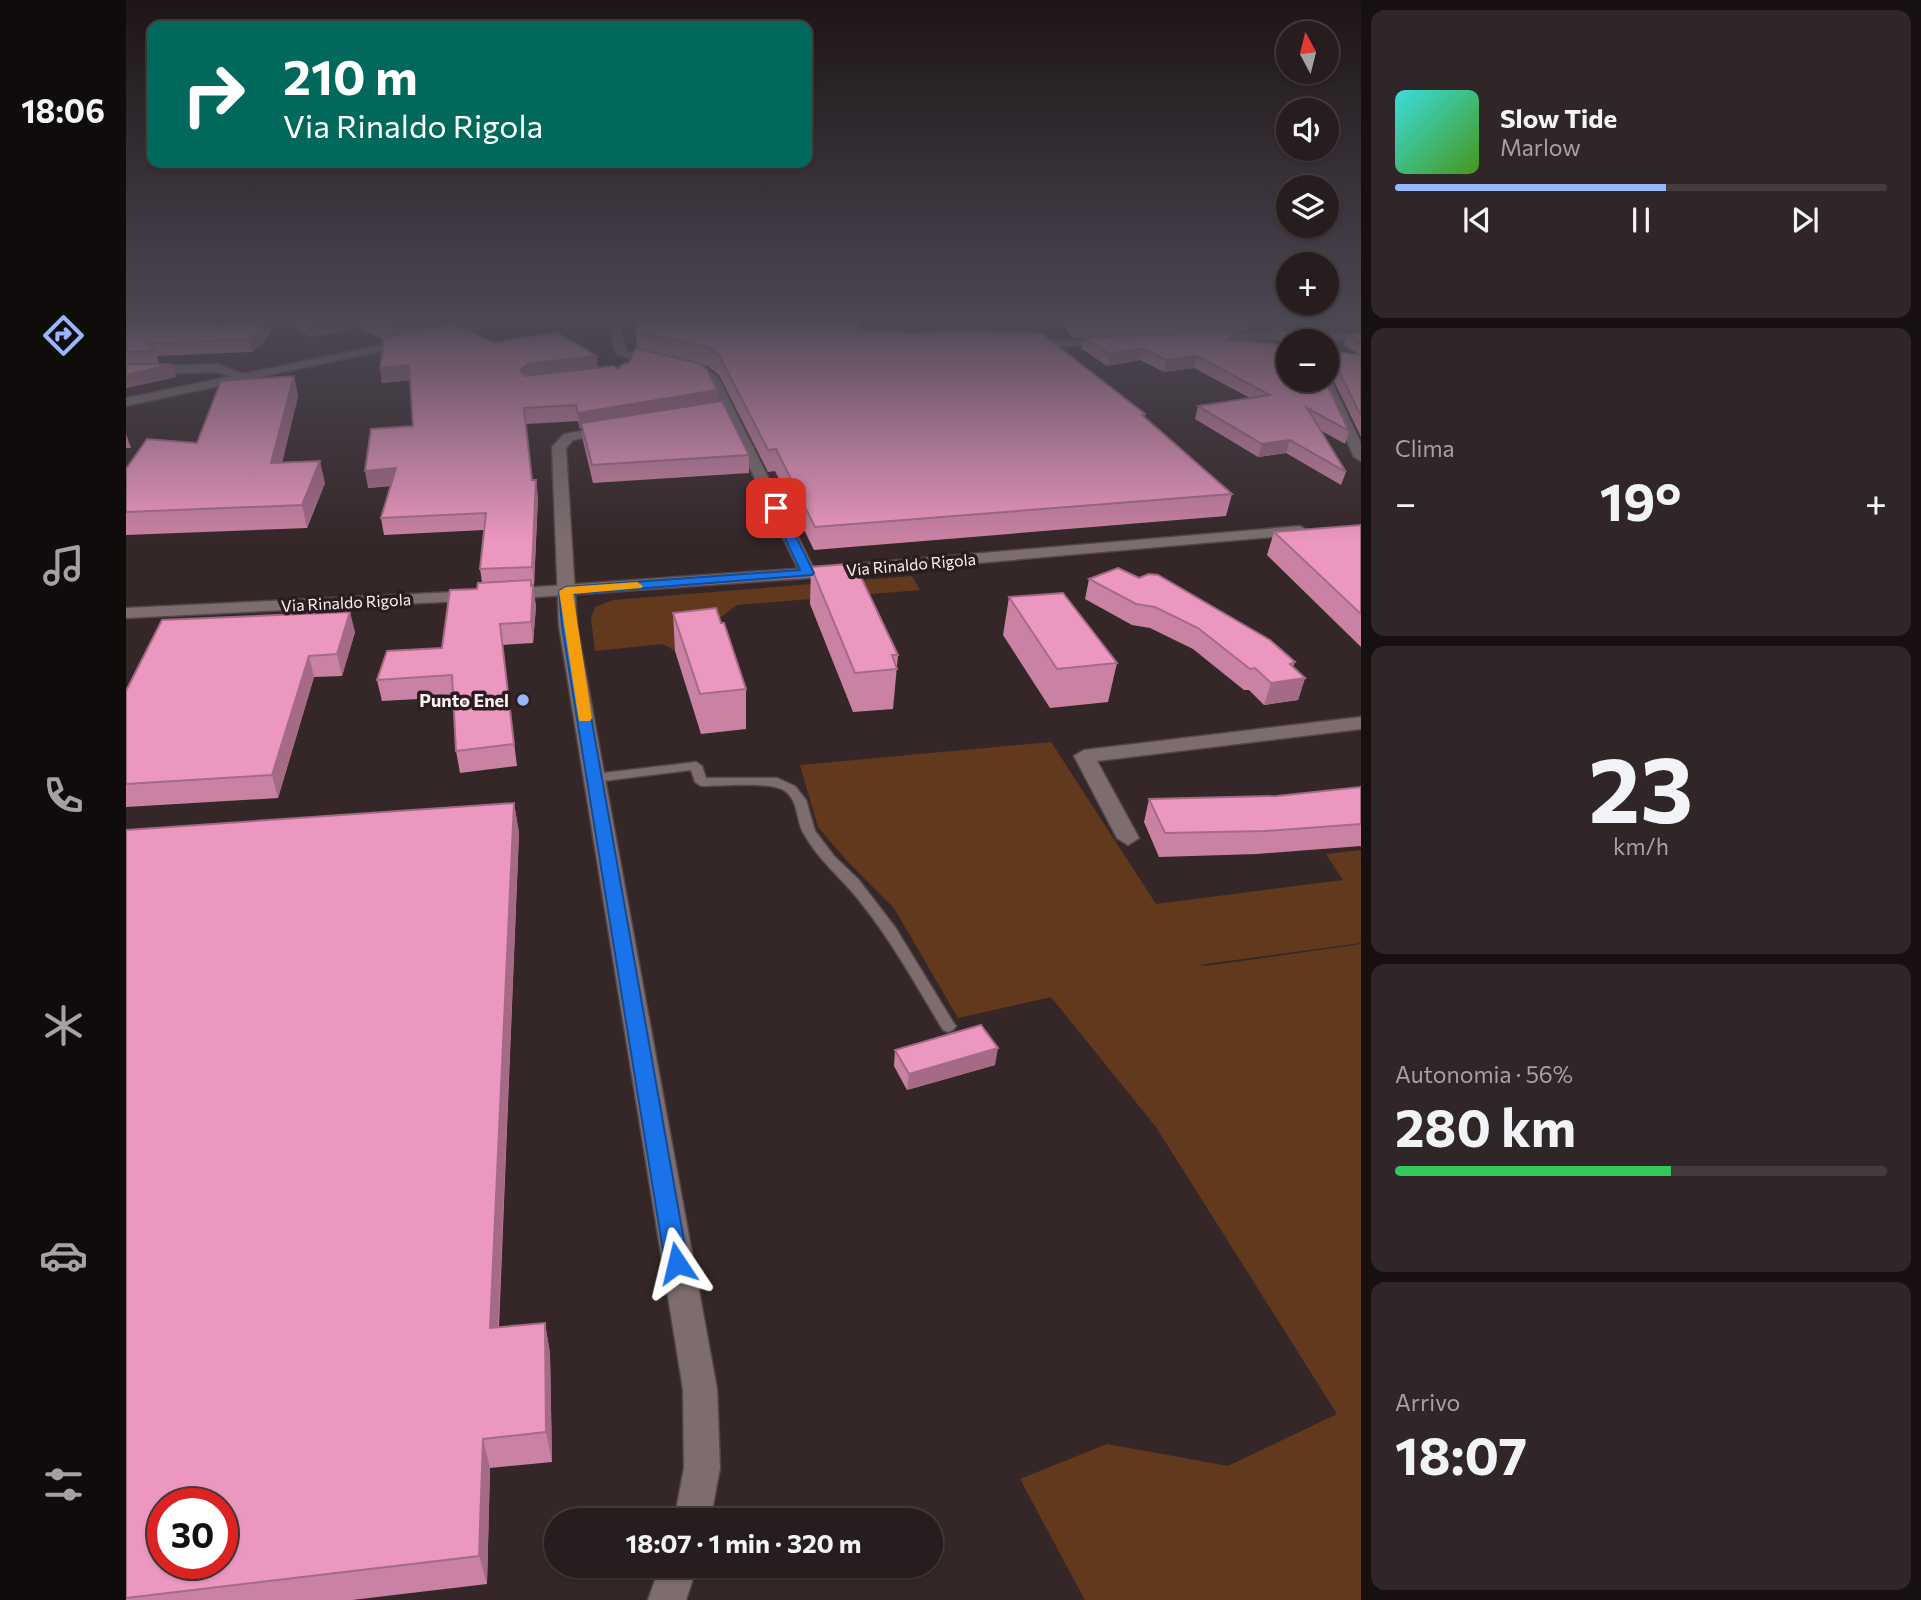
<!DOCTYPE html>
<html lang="it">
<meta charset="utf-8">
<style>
:root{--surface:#281d1e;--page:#302627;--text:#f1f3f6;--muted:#a5a2a4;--line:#443b3c;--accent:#98b5fd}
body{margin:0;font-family:Commissioner,sans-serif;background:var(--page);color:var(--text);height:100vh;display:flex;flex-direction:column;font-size:26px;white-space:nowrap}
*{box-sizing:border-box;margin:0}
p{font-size:23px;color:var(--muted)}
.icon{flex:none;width:38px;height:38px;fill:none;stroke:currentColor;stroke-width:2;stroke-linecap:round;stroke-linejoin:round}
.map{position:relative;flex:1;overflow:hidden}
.drawer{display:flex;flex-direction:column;gap:10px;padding:10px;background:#161010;width:560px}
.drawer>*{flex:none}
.banner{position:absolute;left:21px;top:21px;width:665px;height:147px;border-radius:14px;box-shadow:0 2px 5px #0004,0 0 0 2px var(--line);background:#00695c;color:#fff;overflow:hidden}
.needle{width:46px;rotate:353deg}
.fabs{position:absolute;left:1150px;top:21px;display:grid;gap:14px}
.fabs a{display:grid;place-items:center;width:63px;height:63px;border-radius:50%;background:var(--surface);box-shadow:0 2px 5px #0004,0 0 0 2px var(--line);font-size:35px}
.speed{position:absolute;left:21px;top:1488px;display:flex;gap:14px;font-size:35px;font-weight:700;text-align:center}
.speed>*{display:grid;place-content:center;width:91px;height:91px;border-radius:50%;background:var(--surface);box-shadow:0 2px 5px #0004,0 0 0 2px var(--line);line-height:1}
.speed .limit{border:10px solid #d22;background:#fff;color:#111}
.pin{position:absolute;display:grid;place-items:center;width:60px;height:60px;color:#fff;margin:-30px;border-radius:14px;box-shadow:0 4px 10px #0006}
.me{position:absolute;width:77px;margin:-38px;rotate:350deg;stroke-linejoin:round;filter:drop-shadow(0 0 5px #0008)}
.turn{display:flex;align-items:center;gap:24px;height:147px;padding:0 21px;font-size:32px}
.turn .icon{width:91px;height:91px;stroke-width:2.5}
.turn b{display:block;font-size:49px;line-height:60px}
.big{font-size:52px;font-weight:700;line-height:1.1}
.drawer .card{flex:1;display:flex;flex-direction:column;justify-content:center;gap:10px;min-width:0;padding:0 24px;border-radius:14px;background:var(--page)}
.drawer .dial{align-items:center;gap:0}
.dial b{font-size:91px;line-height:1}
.song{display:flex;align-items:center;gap:21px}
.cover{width:84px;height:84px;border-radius:10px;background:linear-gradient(135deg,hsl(180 70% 55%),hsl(100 70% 35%))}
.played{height:7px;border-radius:4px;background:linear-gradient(90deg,var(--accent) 55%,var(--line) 55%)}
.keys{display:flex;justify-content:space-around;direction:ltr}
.heat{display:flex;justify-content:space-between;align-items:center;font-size:38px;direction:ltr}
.charge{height:10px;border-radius:5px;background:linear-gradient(90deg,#34c759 56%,var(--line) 0)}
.trip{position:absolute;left:418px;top:1508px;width:399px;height:70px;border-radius:35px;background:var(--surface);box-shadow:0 2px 5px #0004,0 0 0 2px var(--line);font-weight:700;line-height:70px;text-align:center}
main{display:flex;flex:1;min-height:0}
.dock{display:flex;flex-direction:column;width:126px;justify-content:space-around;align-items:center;background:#100c0c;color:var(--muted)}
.dock .icon{width:49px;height:49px}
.dock .current{color:var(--accent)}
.dock b{font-size:32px;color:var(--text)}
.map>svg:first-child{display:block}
</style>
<main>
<nav class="dock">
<b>18:06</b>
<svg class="icon current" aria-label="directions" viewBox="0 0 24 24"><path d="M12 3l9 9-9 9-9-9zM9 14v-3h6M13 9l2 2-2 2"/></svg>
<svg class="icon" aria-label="music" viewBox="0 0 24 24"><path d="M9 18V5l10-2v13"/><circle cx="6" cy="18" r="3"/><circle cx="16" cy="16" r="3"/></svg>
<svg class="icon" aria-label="phone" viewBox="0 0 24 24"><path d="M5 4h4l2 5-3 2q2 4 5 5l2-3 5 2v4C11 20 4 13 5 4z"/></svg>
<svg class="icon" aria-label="climate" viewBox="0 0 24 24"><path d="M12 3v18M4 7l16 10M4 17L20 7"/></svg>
<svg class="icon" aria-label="car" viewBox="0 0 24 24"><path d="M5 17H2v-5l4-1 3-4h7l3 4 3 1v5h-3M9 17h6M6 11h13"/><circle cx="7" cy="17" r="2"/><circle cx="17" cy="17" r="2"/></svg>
<svg class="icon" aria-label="filters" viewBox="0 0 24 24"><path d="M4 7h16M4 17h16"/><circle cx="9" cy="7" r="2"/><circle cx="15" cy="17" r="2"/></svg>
</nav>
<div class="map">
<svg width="1235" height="1600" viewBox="0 0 1235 1600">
<rect width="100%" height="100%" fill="#352728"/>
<g fill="#63391e">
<polygon points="786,576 794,590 611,605 549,651 537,644 469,651 465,618 469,607 487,600"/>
<polygon points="925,742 1030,904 1217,880 1200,854 1235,850 1235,943 1072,965 1080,966 1235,944 1235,1600 959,1600 894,1479 981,1444 1102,1466 1211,1414 1030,1127 925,997 832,1018 768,908 722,862 692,827 674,765"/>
</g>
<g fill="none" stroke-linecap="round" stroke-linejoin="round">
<g stroke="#524647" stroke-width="3">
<path id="lane" d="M 570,762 L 576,766 L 580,778 L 651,778 L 669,786 L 680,800 L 689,831 L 708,856 L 732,879 L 769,927 L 827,1022 L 830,1026 L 827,1030 L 822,1032 L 817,1030 C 791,987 767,943 736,904 C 718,880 693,861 678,834 C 670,821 673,801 659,791 C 646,781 594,786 575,786 L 569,782 L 565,770 L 469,782 L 463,778 L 469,774 Z"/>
</g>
<g stroke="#524647" stroke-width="3">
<g id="street">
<polygon points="480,318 491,318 500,351 580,369 592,377 690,573 688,576 676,576 674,573 583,382 572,375 491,355"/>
<polygon points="1156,318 1168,318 1154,332 1235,334 1235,340 1080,339 1074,336 1080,333 1142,332"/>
<polygon points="985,338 989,339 989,343 902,349 896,346 902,343"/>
<polygon points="91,364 123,376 117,380 90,372 0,375 0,367"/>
<polygon points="1200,377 1205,380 1235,443 1235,461 1228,457 1193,380 1200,380"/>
<polygon points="483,426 490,430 488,433 447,440 440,448 451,626 591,1389 594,1468 584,1521 548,1521 558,1468 557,1389 433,626 426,447 438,434"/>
<polygon points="1235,717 1235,729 971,761 1013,838 1002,845 991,838 948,756 958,750"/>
<polygon points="534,1566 571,1566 560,1600 522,1600"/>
</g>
</g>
<g stroke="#524647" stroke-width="3">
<g id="secondary">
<polygon points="381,318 404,318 315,338 309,335"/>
<polygon points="1199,318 1215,318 1235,326 1235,333"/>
<polygon points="284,339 290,342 288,344 0,406 0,398"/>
<polygon points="1174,526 1182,531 1179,534 682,578 382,599 374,594 382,589 682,568"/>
<polygon points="350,591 356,592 356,600 0,618 0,608"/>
</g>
</g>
<use href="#lane" fill="#7e6d6f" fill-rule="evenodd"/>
<use href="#street" fill="#7e6d6f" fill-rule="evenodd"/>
<use href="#secondary" fill="#7e6d6f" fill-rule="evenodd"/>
</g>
<g fill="#ca82a4">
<polygon points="0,318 99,326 145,329 138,342 126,352 31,356 33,363 7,364 50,377 0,388"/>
<polygon points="156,318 318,318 318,320 311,322 312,326 368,343 472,368 493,369 503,363 511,349 509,318 780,334 1019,414 1019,417 1106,494 1100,516 688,550 649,471 642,472 593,375 581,366 575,365 591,390 591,402 623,455 623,473 467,483 457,441 456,428 454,429 452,421 400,424 406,480 412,497 408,585 405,585 410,606 407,643 376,645 391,766 334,773 330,751 327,697 256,701 251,680 316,648 356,582 354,569 358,530 258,535 255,518 265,486 242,488 287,426 284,380 256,383 254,368 258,339 232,328 185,337 157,321"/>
<polygon points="931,318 1134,318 1121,330 1086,332 1108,341 1223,431 1219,444 1194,430 1220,472 1215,485 1160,453 1132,457 1069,419 1072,406 1124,398 1068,368 1038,372 1014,360 981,366 956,349 958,338 947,338"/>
<polygon points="1235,332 1235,437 1207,379 1200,375 1200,351 1232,354 1218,345 1221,334"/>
<polygon points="168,376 172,396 156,462 199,483 181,528 0,535 0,469 71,443"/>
<polygon points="0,434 5,448 0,448"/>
<polygon points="1235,525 1235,647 1141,555 1148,532"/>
<polygon points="685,567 772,655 767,709 727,712 684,604"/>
<polygon points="992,568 1167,667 1179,678 1172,700 1138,705 1123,690 1118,690 1067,649 1024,628 1006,625 959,599 963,579"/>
<polygon points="883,597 991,663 982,702 924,708 877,635"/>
<polygon points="547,613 620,689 620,729 575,734 549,651"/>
<polygon points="229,632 216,676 188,677 152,798 0,807 0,691"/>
<polygon points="1235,787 1235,846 1131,854 1033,857 1018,822 1023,799 1151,796"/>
<polygon points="388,803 393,833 373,1327 419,1323 424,1354 426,1462 364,1468 361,1584 226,1600 0,1600 0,830"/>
<polygon points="769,1050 869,1065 781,1090 768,1066"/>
</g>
<g fill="#a46a86">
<polygon points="142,318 143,318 145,329 138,342 126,352 123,339"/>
<polygon points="214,318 231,318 232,328 185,337 183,324"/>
<polygon points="299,318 318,318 318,320 311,322 312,330 262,340 260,327"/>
<polygon points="1124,318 1134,318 1121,330"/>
<polygon points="1111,331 1108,342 1100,341"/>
<polygon points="1016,348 1014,360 981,366 983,354"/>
<polygon points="471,356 472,371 395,385 394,370 402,364"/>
<polygon points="1071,356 1068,368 1038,372 1040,360"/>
<polygon points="46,364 50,377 0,388 0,375"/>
<polygon points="283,365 286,380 256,383 254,368"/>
<polygon points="168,376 172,396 151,485 145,463"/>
<polygon points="591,390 591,405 455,423 456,428 454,429 452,413"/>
<polygon points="1164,440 1160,453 1132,457 1136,444"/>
<polygon points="194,461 199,483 181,528 176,505"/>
<polygon points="270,468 273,485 242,488 239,471"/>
<polygon points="410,480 412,497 408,585 406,567"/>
<polygon points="405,580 407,596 407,585 410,606 407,643 405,622"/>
<polygon points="224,612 229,632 216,676 211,654"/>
<polygon points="183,656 188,677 152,798 146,775"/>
<polygon points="1169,662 1163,680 1179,678 1172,700 1138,705 1145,683 1164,664"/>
<polygon points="388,803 393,833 371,1358 364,1328"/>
<polygon points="872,1048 869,1065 781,1090 783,1074"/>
<polygon points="419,1323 424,1354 426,1462 420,1432"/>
<polygon points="357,1439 364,1468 361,1584 353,1556"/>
</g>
<g fill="#eb97bf" stroke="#a46a86" stroke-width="2" fill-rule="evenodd">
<polygon points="0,318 49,318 99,326 102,318 142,318 135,330 123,339 20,344 29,351 0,352"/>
<polygon points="172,318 214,318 183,324"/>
<polygon points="238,318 304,318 260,327"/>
<polygon points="509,318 733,318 734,330 777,330 780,334 829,330 915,333 1019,414 1016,415 1106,494 689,527 650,449 642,450 593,355 580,347 510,332"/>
<polygon points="944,318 1084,318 949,325"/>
<polygon points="326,323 368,343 430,332 471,356 402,364 394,370 399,376 487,366 493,369 495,365 503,363 510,348 571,363 581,369 591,390 452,413 450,405 398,408 406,480 410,480 406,567 354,569 360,513 255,518 270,468 239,471 245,429 287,426 283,365 254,368 258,338"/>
<polygon points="1111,331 1100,341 1115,340 1162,346 1162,380 1199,380 1223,431 1181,408 1220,472 1164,440 1136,444 1072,406 1144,395 1071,356 1040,360 1016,348 983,354 958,338"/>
<polygon points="1235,332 1235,342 1221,334"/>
<polygon points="1200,351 1235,355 1235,416 1211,367 1203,362 1200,364"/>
<polygon points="0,364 46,364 0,375"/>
<polygon points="168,376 145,463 194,461 176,505 0,512 0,469 21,439 71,443 95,381"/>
<polygon points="596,401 623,455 466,465 455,423"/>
<polygon points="1235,525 1235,614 1148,532"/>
<polygon points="721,564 728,575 734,575 772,655 766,655 771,669 729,673 685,567"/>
<polygon points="992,568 1013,578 1023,574 1032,575 1144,640 1169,662 1164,664 1179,678 1145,683 1129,668 1124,669 1072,628 1029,607 1010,604 963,579"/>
<polygon points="405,580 405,586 407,585 405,622 374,624 388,744 330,751 326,675 251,680 261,651 316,648 324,590 351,589 352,583"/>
<polygon points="937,593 991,663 931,669 883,597"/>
<polygon points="590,608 595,623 598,623 620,689 574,694 547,613"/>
<polygon points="224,612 211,654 183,656 146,775 0,784 0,691 36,620"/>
<polygon points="1235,787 1235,824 1139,831 1039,833 1023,799 1151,796"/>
<path d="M 388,803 L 364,1328 L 419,1323 L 420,1432 L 357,1439 L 353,1556 L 0,1598 L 0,830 ZM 37,1503 L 96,1503 L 96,1563 L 37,1563 Z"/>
<polygon points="855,1025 872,1048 783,1074 769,1050"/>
</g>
<linearGradient id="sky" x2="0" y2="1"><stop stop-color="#1d1516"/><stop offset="0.59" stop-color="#4b4753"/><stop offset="1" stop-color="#4b4753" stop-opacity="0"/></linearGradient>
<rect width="1235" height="542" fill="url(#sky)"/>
<polygon fill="#1a73e8" stroke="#114b97" stroke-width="2" points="650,505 656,508 688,573 686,575 446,594 449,626 562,1263 559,1271 551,1274 542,1271 539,1263 436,626 433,591 440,587 674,570 645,508"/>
<polygon fill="#f59e0b" points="511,582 517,586 515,588 447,594 466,718 464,721 453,721 433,591 440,587"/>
<circle fill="#98b5fd" stroke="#2b1d1f" stroke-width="2.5" cx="397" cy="700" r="7"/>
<g text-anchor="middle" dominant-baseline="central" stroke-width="7" stroke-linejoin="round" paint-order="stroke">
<g font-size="16" fill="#fbf1f2" stroke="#2b1d1f">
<text transform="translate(785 564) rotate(-5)">Via Rinaldo Rigola</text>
<text transform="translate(220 602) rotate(-3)">Via Rinaldo Rigola</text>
</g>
<g font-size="18" font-weight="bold" fill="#fbf1f2" stroke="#2b1d1f" text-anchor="end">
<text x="383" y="700">Punto Enel</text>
</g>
</g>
</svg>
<div class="fabs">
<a><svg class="needle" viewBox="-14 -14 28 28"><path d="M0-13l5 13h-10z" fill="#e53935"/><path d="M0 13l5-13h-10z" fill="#a5a2a4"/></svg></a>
<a><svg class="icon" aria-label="sound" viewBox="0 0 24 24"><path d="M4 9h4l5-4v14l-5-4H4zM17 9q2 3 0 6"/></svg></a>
<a><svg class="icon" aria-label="layers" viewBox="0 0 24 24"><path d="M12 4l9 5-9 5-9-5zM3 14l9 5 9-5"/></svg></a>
<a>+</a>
<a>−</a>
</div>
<div class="speed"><div class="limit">30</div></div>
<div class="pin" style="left:650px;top:508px;background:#d93025"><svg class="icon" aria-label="arrive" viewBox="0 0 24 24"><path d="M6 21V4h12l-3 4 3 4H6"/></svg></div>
<svg class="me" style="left:551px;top:1263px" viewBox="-20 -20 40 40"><path d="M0-17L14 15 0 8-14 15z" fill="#1a73e8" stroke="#fff" stroke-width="4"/></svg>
<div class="trip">18:07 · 1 min · 320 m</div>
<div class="banner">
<div class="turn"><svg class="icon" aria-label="right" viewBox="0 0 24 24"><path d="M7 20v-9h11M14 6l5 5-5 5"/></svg><div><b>210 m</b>Via Rinaldo Rigola</div></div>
</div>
</div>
<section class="drawer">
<div class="card">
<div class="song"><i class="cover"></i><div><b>Slow Tide</b><p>Marlow</p></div></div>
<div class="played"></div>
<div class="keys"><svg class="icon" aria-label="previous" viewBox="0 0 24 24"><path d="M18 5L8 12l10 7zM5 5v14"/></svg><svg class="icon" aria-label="pause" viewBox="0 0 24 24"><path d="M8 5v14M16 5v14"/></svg><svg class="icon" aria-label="next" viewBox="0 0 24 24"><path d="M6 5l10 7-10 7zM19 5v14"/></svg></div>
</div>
<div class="card"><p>Clima</p>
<div class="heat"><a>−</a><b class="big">19°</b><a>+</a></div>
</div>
<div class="card dial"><b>23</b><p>km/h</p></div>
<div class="card"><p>Autonomia · 56%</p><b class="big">280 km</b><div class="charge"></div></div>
<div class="card"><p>Arrivo</p><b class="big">18:07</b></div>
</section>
</main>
